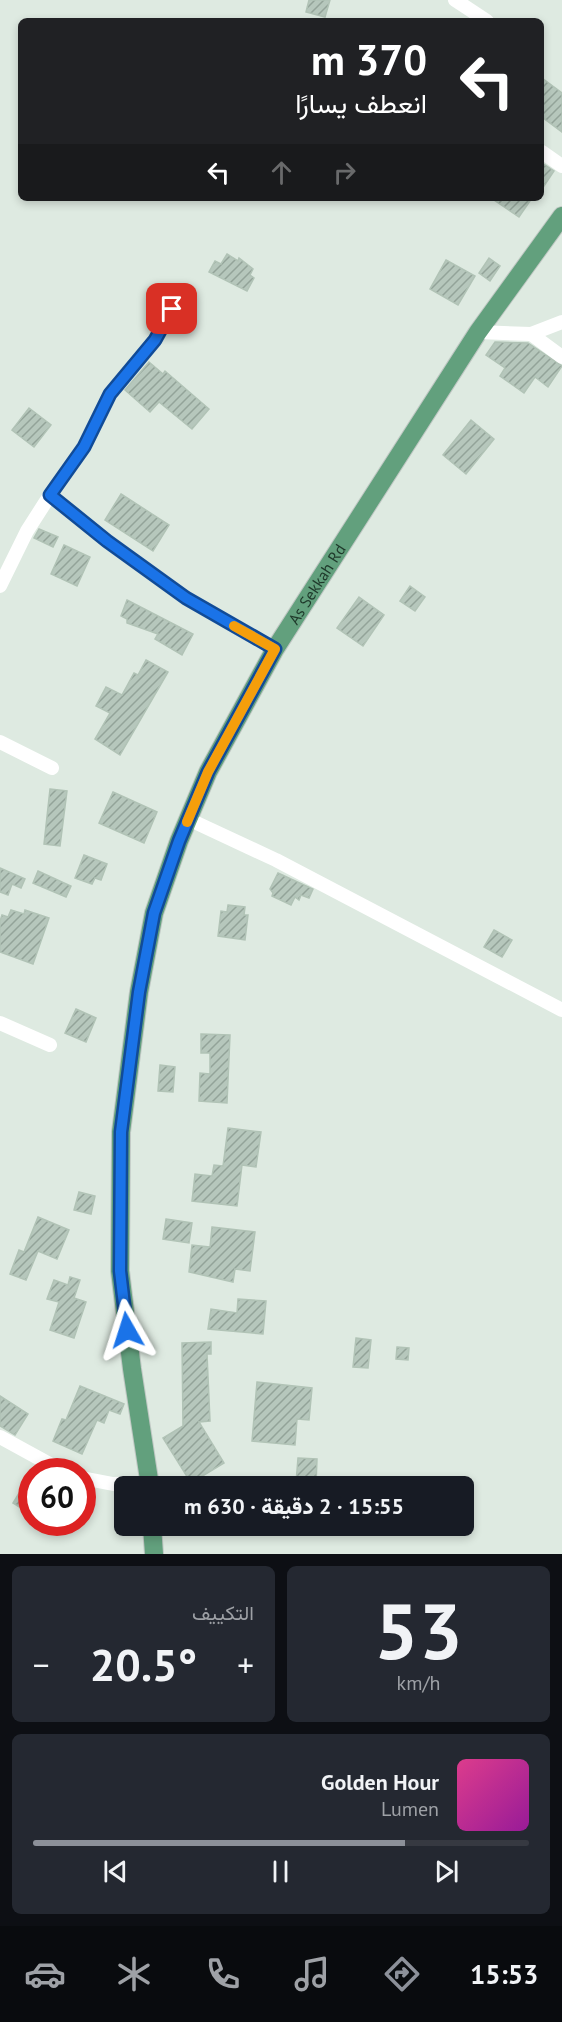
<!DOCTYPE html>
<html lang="ar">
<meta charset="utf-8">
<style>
:root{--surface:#171b24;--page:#242831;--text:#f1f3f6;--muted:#9ea1a6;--line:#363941;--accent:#8c9099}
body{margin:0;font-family:"PT Sans",Vazirmatn,sans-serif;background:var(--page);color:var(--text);direction:rtl;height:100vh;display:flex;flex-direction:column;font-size:22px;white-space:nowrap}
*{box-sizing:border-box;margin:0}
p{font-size:20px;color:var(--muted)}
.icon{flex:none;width:33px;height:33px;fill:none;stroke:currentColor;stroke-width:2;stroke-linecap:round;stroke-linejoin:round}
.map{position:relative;height:1554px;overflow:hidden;direction:ltr}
.sheet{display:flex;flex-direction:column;gap:12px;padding:12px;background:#0d0f14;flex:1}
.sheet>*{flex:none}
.top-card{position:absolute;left:18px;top:18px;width:526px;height:183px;border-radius:9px;box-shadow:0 3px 9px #0003;direction:rtl;background:#202124;color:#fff;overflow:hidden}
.speed{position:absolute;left:18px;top:1458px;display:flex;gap:12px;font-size:30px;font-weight:700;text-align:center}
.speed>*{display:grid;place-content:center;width:78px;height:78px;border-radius:50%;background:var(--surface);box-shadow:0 3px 9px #0003;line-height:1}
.speed .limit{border:9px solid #d22;background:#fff;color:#111}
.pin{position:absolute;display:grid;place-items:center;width:51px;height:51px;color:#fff;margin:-26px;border-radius:12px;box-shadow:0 3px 9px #0006}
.me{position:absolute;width:66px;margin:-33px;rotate:354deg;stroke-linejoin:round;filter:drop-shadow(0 0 4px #0008)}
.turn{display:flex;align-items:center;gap:21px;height:126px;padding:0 18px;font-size:27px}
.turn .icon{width:78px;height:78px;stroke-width:2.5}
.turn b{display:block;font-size:42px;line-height:51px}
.lanes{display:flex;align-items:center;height:57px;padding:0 18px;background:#0003;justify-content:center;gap:30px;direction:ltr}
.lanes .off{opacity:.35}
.big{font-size:45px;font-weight:800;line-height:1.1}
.sheet .card{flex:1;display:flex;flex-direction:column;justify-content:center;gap:9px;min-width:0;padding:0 21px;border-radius:9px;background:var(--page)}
.sheet .dial{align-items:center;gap:0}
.dial b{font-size:78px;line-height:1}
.song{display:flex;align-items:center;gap:18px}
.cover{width:72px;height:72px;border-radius:9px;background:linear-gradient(135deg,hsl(330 70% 55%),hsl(300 70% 35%))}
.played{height:6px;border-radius:3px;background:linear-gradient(90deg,var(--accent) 75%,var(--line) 75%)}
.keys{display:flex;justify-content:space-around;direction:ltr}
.heat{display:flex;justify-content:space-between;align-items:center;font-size:33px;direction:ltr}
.sheet .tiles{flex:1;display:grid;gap:12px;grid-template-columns:1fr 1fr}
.card:last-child{grid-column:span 2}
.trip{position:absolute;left:114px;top:1476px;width:360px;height:60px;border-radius:9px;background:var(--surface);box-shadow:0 3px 9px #0003;font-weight:800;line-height:60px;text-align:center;direction:rtl}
.tab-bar{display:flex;height:96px;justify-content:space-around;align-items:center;background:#090b0e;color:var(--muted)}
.tab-bar .icon{width:42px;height:42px}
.tab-bar .on{color:var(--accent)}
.tab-bar b{font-size:27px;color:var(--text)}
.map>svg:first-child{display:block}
</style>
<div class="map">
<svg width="562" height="1554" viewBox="0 0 562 1554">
<defs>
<pattern id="building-hatch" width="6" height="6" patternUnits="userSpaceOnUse" patternTransform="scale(1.5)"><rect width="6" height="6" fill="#b6c7bc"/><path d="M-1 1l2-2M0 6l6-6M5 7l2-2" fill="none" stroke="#93a399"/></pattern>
</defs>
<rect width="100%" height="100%" fill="#deeae1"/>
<g fill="url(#building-hatch)" stroke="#b1c3b6" stroke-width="1.5">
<polygon points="309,0 330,0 325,17 306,12"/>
<polygon points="542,78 562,93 562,132 542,117"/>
<polygon points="542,163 554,171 542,189"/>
<polygon points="491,198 532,198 519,217"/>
<polygon points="227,254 238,261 239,258 253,269 250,275 254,278 247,291 209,272 215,261 221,264"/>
<polygon points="489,258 500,266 490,281 479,273"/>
<polygon points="446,260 475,276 458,305 430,289"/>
<polygon points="495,342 528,343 562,366 548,387 535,377 524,393 500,376 505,368 486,355"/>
<polygon points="149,362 163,374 165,371 209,409 192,429 159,402 150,412 125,390"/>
<polygon points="29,408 51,425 34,447 12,430"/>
<polygon points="471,420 494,439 466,474 443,455"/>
<polygon points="121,494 169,525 153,551 105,520"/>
<polygon points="39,529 58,537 53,547 34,538"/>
<polygon points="64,545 90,557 77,586 51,574"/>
<polygon points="410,586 425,597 415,611 400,601"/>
<polygon points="359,597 384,615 363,646 337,628"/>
<polygon points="127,600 193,634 182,655 155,639 158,634 127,623 127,619 121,616"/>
<polygon points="146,660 168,672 120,755 95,739 110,713 96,706 106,687 122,695 134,673 138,675"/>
<polygon points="50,789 67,791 60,846 44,844"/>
<polygon points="113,792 157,812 144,843 99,823"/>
<polygon points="84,855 107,864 101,880 95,878 92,884 75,878"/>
<polygon points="0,868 25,879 21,888 12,884 8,895 0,892"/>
<polygon points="38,871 71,886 66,897 33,883"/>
<polygon points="278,873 313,889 309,898 301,895 299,900 295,897 291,905 272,896 273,893 270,889"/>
<polygon points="228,905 245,907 244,915 248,915 245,940 218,936 221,911 227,912"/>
<polygon points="11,910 24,914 25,910 49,918 33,964 0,952 0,921 2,915 8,917"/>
<polygon points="494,930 512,940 502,957 484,947"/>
<polygon points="76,1009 96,1018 86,1042 65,1033"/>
<polygon points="201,1034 230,1035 227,1103 199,1101 200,1073 210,1074 210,1053 201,1053"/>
<polygon points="160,1065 175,1067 173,1092 158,1091"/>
<polygon points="228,1128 261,1132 256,1167 242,1165 237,1206 192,1201 195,1174 212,1176 214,1165 223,1166"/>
<polygon points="79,1192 95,1196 91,1214 74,1210"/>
<polygon points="38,1217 69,1230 57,1259 38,1251 26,1280 10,1274 19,1250 24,1252"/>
<polygon points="166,1219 192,1223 189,1243 163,1239"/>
<polygon points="212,1227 255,1232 250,1271 235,1269 233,1282 189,1272 192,1245 210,1247"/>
<polygon points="70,1277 80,1280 74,1298 86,1302 74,1338 50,1330 59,1302 47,1299 54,1280 68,1285"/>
<polygon points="238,1299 266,1301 263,1334 208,1329 211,1309 237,1313"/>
<polygon points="356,1338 371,1340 368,1368 353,1367"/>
<polygon points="211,1342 211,1354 207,1354 210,1421 199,1422 224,1463 191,1483 163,1438 183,1426 182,1343"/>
<polygon points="397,1347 409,1348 408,1360 396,1359"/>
<polygon points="257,1382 312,1388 309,1420 297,1419 295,1445 252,1441"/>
<polygon points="80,1386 124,1404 120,1414 109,1410 104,1423 97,1420 82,1454 53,1441 62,1419 66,1420"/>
<polygon points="0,1396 28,1414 15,1435 0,1426"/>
<polygon points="298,1458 317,1459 316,1484 296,1483"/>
<polygon points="32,1472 32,1515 13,1503"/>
</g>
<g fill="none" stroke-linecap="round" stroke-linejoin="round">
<g stroke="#c0c8c4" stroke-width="20">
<g id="primary">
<path id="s1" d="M 150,1486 L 132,1369 L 120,1271 L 121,1132 L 139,992 L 154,913 L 179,841 L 208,772 L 275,649 L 478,332 L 562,216"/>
<polyline points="152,1526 154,1554"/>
</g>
</g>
<g stroke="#fff" stroke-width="14">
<polyline points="455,0 487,21"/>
<polyline points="542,152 562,166"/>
<polyline points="172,309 155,340 110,394 84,447 50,495 107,541 186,598 275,649"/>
<polyline points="478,332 531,334 562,322"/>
<polyline points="531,334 562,357"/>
<polyline points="0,586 27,531 50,495"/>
<polyline points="0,742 52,768"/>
<polyline points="188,819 276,860 562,1010"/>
<polyline points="0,1023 50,1045"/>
<polyline points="0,1437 64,1472"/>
<polyline points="82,1478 113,1484 150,1483"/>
</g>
<use href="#primary" stroke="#62a07d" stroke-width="18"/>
</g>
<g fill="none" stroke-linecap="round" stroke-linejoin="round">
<g stroke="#114b97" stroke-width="15">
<polyline id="route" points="127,1330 120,1271 121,1132 139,992 154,913 179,841 208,772 275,649 186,598 107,541 50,495 84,447 110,394 155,340 172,309"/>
</g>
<use href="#route" stroke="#1a73e8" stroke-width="10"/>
<polyline stroke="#f59e0b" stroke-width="10" points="187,822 208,772 275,649 234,626"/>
</g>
<g text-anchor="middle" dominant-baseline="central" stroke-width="4.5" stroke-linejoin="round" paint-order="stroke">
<g font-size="16" fill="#1f392b" stroke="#eef7f0">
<text stroke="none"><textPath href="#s1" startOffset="946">As Sekkah Rd</textPath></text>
</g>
</g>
</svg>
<div class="speed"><div class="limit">60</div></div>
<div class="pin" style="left:172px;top:309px;background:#d93025"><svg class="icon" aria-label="arrive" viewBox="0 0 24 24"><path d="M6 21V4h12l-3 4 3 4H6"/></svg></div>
<svg class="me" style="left:127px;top:1330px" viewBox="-20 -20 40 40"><path d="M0-17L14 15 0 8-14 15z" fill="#1a73e8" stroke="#fff" stroke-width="4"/></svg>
<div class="trip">15:55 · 2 دقيقة · 630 m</div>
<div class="top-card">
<div class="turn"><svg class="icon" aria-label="left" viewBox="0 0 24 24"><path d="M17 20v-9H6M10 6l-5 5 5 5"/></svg><div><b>370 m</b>انعطف يسارًا</div></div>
<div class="lanes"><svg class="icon" aria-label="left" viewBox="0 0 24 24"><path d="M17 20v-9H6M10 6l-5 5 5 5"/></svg><svg class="icon off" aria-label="ahead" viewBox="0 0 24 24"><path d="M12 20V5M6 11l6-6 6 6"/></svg><svg class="icon off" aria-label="right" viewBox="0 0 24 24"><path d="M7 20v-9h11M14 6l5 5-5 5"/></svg></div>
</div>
</div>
<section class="sheet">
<div class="tiles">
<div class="card dial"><b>53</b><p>km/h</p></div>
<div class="card"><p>التكييف</p>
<div class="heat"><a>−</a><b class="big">20.5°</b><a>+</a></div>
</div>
<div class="card">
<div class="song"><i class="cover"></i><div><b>Golden Hour</b><p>Lumen</p></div></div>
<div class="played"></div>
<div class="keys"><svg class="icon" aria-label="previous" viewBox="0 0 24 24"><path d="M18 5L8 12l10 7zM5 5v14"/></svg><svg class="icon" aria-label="pause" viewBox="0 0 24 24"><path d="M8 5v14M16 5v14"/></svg><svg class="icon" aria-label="next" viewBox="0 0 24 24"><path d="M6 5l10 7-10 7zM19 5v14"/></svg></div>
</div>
</div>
</section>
<nav class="tab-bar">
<b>15:53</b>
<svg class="icon on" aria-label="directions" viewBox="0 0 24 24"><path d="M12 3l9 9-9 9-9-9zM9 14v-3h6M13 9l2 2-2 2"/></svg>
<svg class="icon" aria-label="music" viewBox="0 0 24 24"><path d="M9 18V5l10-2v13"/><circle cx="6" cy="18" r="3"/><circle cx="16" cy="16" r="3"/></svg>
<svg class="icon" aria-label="phone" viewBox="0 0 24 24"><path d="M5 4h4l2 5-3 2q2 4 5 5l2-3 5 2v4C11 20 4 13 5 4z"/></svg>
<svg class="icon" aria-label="climate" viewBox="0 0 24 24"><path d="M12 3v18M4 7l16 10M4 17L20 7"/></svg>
<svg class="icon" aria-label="car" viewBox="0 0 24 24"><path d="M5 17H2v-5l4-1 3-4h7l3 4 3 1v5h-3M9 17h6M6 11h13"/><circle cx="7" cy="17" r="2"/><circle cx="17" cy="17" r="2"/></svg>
</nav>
